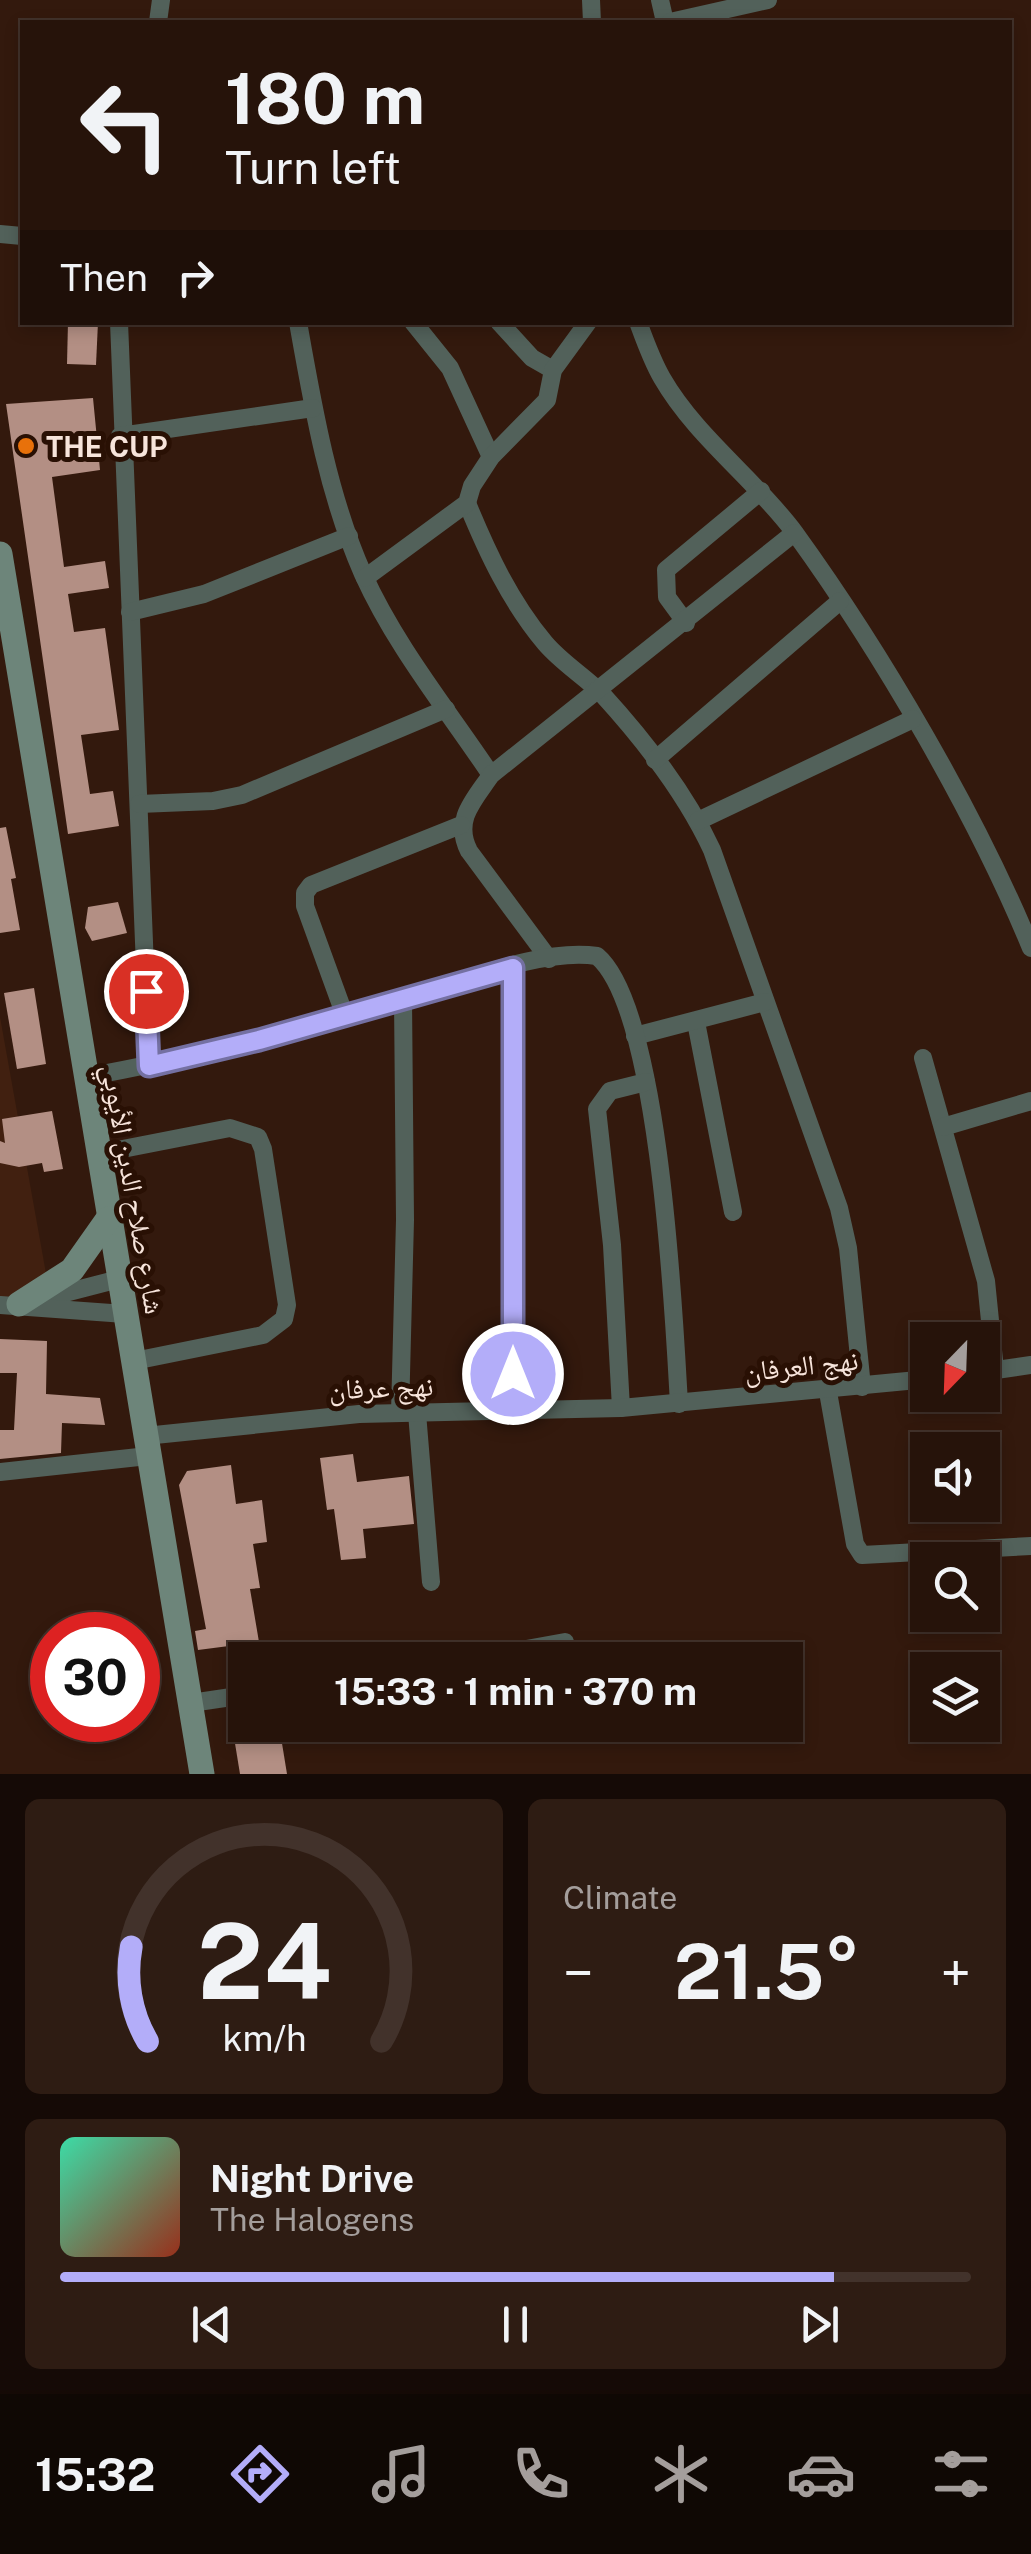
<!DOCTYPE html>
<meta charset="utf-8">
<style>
:root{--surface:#26130a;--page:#2e1c13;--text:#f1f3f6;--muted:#a49e9c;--line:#42322b;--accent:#b3adf9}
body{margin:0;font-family:"Public Sans","Noto Naskh Arabic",sans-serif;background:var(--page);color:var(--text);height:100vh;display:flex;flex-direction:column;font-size:38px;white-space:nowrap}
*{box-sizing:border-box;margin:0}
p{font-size:32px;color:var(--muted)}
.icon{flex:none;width:55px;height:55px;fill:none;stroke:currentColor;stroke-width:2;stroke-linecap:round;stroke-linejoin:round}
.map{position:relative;height:1774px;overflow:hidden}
.sheet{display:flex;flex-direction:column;gap:25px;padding:25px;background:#150a06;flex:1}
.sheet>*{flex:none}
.banner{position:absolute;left:20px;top:20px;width:992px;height:305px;border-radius:0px;box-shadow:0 5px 15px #0003,0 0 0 2px var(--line);background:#26130a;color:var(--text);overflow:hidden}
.needle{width:65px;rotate:203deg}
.fabs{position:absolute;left:910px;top:1322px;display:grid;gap:20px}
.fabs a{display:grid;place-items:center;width:90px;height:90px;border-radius:0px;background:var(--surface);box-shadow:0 5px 15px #0003,0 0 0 2px var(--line);font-size:50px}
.speed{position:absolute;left:30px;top:1612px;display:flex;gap:20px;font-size:50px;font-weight:700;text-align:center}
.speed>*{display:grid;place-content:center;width:130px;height:130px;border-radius:50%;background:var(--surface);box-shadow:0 5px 15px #0003,0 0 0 2px var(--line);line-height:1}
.speed .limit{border:15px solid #d22;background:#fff;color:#111}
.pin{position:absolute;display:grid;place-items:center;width:85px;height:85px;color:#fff;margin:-42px;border:5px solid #fff;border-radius:50%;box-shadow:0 2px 10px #0007}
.me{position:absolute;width:110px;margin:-55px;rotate:0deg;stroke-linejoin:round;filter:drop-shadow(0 0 8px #0008)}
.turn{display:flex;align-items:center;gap:35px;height:210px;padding:0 40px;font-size:45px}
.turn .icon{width:130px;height:130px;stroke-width:2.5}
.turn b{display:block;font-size:70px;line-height:85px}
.then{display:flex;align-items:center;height:95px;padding:0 40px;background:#0003;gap:20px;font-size:38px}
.big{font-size:75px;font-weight:700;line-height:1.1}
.sheet .widget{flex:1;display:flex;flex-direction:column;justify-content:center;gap:15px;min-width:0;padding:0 35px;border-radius:15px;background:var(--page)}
.sheet .dial{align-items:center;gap:0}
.dial svg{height:260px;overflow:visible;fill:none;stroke:var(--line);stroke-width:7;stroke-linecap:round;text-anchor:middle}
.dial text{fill:var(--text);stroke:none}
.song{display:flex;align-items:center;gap:30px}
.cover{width:120px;height:120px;border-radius:15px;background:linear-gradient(135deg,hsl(160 70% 55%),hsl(10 70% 35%))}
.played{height:10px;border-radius:5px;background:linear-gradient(90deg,var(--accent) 85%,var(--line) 85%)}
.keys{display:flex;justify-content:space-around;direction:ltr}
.heat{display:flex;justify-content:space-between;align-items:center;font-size:55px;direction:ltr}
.sheet .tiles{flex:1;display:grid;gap:25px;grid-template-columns:1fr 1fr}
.widget:last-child{grid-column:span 2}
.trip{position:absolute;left:228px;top:1642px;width:575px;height:100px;border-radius:0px;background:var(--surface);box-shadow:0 5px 15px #0003,0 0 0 2px var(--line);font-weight:700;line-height:100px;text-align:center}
.menu{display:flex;height:160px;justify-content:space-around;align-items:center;background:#0f0804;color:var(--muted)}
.menu .icon{width:70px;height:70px}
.menu .selected{color:var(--accent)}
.menu b{font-size:45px;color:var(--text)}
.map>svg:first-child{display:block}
</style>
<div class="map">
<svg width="1031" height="1774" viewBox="0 0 1031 1774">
<rect width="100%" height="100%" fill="#33190d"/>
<polygon fill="#412010" points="0,1017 47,1279 0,1303"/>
<g fill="#b38f84">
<polygon points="68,322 98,322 96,365 67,364"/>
<polygon points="93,398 100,470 52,477 64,567 105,561 109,588 68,594 74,632 105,628 119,730 81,735 90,794 113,791 119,826 68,834 6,404"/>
<polygon points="6,827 16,878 11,879 20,930 0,933 0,828"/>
<polygon points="118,902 127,933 92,941 85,928 88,907"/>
<polygon points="34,988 46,1064 17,1069 4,993"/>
<polygon points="52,1111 63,1169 44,1172 42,1163 19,1167 0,1163 0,1141 5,1143 2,1119"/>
<polygon points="0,1339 47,1341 46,1394 100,1398 105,1425 62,1423 61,1453 0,1459 0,1430 14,1430 17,1373 0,1373"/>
<polygon points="353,1454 357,1482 409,1476 414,1524 363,1529 366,1558 341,1560 334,1509 327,1510 320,1458"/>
<polygon points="231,1465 236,1504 262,1500 267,1542 253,1544 260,1588 250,1589 259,1642 198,1650 195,1631 206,1629 179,1485 187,1471"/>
<polygon points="245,1723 279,1725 287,1774 240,1774 232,1725"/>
</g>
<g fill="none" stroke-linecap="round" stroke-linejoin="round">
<g stroke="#52615a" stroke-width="18">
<polyline points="591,0 592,22"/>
<polyline points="660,0 665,22"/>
<polyline points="158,22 161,0"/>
<polyline points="670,22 768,0"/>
<polyline points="0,234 22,236"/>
<polyline points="119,322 149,1066"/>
<path d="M 298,322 C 313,407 328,495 363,574 C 396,647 447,709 491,775"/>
<polyline points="413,322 450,368 491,457"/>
<polyline points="499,322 532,358 553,370"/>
<path d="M 638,322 C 645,341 652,361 662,378 C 696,437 755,479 795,533 C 881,652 975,812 1031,948"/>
<polyline points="120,436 313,408"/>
<path d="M 467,503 C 488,554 510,601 545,643 C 562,663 584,676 602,694 C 644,740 686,794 712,850 L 839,1208 L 848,1248 L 862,1387"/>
<polyline points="365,578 467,503 472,486 491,457 547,400 553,370 588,322"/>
<polyline points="130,612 204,594 349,536"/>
<polyline points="686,623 667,597 666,570 761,491"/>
<polyline points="655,760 840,601"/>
<polyline points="139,804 213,801 242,795 446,709"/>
<polyline points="698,821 913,719"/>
<path d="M 549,959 L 469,851 C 453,820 474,800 491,775 L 794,533"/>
<polyline points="513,968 513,1411"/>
<polyline points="345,1016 305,906 305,893 311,885 461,825"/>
<polyline points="696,1022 733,1212"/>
<polyline points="635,1036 765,1002"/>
<polyline points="923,1058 986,1281 995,1370"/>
<path d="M 85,1077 C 193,1058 299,1029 404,999 C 458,984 542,947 597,956 C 660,1009 674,1317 679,1404"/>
<polyline points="943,1127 1031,1101"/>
<polyline points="97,1154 230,1128 258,1137 263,1149 287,1305 284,1319 263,1335 134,1361"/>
<polyline points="34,1301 119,1279"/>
<polyline points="0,1305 125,1314"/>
<polyline points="982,1372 1031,1365"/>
<polyline points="828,1392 855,1544 862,1555 1031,1546"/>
<polyline points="621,1408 612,1245 597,1109 610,1091 646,1082"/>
<polyline points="400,1413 405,1220 403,999"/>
<polyline points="417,1413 431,1582"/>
<polyline points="145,1436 359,1414 621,1408 928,1379"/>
<polyline points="0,1472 148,1456"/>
<polyline points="467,1660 565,1642"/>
<polyline points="191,1703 245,1695"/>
</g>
<g stroke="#6d857a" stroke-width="25">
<polyline points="0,554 202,1774"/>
<polyline points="19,1304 72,1270 108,1219"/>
</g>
</g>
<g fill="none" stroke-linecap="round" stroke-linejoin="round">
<g stroke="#7470a2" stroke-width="25">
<polyline id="route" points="146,991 149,1066 259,1040 513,968 513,1374"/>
</g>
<use href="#route" stroke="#b3adf9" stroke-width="18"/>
</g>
<circle fill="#e8710a" stroke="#291004" stroke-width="4" cx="26" cy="446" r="10"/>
<g text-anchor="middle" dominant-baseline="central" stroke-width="10" stroke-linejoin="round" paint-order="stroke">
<g font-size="28" font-weight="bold" fill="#f7e4db" stroke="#291004" text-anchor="start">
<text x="46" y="446">THE CUP</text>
</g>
<g font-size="28" fill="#f7e4db" stroke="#291004">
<text transform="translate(134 1189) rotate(80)">شارع صلاح الدين الأيوبي</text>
<text transform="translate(801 1365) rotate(-6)">نهج العرفان</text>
<text transform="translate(381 1387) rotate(-2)">نهج عرفان</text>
</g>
</g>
</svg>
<div class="fabs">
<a><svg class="needle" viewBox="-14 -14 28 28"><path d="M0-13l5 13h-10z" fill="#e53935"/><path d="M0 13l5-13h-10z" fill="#a49e9c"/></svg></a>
<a><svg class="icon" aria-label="sound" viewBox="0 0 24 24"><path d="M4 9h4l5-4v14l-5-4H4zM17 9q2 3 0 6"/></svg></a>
<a><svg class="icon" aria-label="search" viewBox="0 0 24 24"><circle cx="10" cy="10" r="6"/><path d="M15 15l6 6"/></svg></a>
<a><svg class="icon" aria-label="layers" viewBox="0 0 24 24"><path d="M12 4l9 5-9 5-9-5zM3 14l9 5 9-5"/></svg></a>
</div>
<div class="speed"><div class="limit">30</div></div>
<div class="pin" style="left:146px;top:991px;background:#d93025"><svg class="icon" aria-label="arrive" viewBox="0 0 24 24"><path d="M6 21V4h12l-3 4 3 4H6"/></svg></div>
<svg class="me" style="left:513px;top:1374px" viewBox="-20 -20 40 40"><circle r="17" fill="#b3adf9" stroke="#fff" stroke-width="3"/><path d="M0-11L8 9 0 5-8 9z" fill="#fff"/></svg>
<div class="trip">15:33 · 1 min · 370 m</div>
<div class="banner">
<div class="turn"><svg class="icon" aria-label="left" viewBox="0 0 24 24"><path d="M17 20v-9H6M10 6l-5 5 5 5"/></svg><div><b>180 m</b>Turn left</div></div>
<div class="then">Then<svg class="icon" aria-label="right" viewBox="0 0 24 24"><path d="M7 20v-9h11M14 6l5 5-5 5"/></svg></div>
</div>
</div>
<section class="sheet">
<div class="tiles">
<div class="widget dial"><svg viewBox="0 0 100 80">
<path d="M14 69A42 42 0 1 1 86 69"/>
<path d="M14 69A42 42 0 0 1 9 40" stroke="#b3adf9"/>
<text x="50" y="56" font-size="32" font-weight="700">24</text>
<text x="50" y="72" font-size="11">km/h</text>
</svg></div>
<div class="widget"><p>Climate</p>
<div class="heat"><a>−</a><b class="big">21.5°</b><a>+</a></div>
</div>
<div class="widget">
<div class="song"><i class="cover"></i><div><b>Night Drive</b><p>The Halogens</p></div></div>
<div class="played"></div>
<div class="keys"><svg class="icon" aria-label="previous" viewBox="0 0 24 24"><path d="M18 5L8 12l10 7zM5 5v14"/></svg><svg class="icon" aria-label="pause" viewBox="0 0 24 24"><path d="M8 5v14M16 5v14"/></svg><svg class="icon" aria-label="next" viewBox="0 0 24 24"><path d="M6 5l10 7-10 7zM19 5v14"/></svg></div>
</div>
</div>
</section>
<nav class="menu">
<b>15:32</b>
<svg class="icon selected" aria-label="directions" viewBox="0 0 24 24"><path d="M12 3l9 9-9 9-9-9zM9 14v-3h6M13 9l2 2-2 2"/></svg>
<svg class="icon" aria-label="music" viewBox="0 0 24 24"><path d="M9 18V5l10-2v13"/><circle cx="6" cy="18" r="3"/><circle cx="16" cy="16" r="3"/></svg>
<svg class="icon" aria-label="phone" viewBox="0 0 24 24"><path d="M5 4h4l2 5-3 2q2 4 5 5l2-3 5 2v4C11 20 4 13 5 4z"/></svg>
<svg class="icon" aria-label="climate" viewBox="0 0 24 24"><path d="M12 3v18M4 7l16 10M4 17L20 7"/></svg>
<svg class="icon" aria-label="car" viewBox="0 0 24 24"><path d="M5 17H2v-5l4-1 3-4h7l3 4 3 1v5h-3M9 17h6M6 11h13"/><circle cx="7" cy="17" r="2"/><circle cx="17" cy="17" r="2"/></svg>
<svg class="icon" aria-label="filters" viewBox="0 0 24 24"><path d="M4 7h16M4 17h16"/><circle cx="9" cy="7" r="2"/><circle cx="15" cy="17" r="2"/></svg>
</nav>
